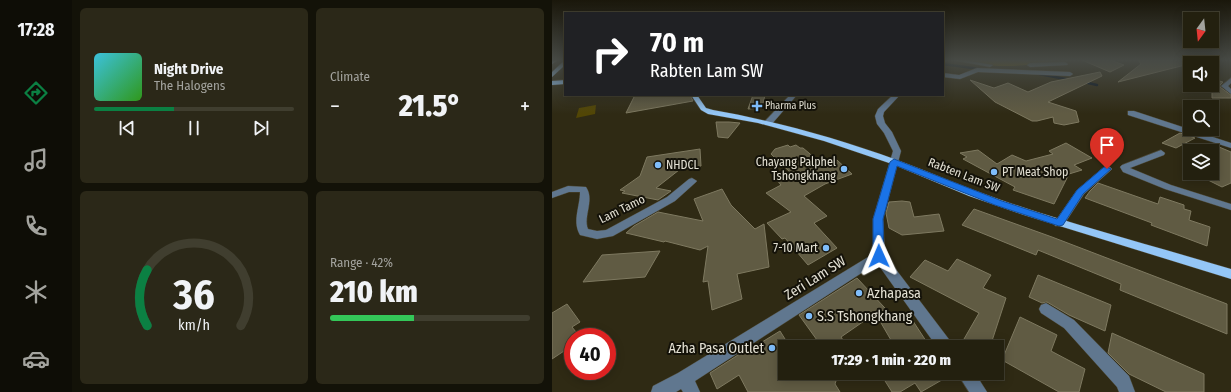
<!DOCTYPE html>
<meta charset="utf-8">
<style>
:root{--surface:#23200f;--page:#2b2818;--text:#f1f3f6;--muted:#a3a39e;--line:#403e2f;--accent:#0b8043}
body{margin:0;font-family:"Fira Sans Condensed",sans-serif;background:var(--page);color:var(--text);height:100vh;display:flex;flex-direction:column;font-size:15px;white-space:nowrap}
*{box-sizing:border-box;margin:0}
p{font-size:13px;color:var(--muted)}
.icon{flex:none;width:22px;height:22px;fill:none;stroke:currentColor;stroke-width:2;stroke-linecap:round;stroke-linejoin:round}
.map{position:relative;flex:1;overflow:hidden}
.side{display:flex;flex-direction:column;gap:8px;padding:8px;background:#131208;width:480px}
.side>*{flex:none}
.guide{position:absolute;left:12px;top:12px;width:380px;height:84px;border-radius:0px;box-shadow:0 2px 10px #0003,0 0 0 1px var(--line);background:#202124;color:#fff;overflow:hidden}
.needle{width:26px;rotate:195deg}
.fabs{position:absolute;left:631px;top:12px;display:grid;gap:8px}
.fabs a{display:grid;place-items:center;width:36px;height:36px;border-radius:0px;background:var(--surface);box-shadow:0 2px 10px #0003,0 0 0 1px var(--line);font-size:20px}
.speed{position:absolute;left:12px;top:328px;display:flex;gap:8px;font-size:20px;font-weight:700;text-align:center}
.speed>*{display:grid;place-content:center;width:52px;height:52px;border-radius:50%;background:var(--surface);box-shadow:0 2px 10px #0003,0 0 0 1px var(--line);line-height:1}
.speed .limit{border:6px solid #d22;background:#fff;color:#111}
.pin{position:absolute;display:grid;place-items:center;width:34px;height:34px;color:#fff;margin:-41px -17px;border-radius:50% 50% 50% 0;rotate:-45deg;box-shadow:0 0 4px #0007}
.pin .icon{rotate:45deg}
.me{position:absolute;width:44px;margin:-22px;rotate:359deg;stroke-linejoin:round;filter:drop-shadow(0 0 3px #0008)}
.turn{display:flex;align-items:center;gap:14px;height:84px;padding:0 20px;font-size:18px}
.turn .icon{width:52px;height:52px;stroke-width:2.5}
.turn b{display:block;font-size:28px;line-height:34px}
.big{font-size:30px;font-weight:800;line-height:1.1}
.side .card{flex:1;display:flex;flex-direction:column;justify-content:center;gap:6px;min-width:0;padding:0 14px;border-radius:6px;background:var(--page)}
.side .dial{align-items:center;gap:0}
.dial svg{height:104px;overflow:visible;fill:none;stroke:var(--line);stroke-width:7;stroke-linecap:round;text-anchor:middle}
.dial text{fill:var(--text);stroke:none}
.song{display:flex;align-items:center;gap:12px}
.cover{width:48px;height:48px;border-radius:6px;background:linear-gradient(135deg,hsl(190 70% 55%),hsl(110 70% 35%))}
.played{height:4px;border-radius:2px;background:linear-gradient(90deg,var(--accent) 40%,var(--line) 40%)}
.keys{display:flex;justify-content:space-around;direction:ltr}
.heat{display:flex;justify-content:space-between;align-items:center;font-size:22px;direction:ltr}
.charge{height:6px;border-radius:3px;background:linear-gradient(90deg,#34c759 42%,var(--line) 0)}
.side .tiles{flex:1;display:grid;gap:8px;grid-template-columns:repeat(2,1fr)}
.trip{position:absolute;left:226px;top:340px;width:226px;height:40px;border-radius:0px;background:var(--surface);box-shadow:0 2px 10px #0003,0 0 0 1px var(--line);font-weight:800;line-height:40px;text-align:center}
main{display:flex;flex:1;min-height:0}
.dock{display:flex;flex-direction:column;width:72px;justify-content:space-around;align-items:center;background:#0e0d06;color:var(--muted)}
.dock .icon{width:28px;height:28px}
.dock .current{color:var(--accent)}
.dock b{font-size:18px;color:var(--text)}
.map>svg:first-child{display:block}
</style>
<main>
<nav class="dock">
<b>17:28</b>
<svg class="icon current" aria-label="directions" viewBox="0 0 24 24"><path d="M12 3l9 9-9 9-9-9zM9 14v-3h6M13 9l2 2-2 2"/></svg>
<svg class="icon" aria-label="music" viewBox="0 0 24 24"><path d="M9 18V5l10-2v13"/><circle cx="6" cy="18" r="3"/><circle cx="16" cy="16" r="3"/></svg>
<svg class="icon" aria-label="phone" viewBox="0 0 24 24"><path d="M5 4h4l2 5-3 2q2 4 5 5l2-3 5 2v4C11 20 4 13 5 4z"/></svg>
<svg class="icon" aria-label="climate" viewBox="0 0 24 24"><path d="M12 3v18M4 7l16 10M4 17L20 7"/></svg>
<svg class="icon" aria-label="car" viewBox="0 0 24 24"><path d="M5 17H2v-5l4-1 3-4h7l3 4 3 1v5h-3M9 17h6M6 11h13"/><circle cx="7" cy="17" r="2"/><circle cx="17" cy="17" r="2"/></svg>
</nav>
<section class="side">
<div class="tiles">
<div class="card">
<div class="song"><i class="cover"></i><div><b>Night Drive</b><p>The Halogens</p></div></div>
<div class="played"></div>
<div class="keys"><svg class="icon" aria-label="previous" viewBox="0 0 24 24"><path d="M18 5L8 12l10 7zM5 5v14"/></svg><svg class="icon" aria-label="pause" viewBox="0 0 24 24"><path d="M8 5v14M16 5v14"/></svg><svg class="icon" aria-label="next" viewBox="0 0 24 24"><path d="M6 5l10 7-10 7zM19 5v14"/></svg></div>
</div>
<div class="card"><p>Climate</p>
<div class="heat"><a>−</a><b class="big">21.5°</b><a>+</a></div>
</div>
<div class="card dial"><svg viewBox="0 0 100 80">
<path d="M14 69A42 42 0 1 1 86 69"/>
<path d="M14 69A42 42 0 0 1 14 26" stroke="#0b8043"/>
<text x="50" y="56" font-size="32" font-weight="700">36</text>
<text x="50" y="72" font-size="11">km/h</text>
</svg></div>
<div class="card"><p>Range · 42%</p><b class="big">210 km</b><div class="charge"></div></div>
</div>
</section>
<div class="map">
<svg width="679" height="392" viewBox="0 0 679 392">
<rect width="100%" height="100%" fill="#2f2a14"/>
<polygon fill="#524605" points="44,105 43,114 24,118 27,108"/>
<path fill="#726100" d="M 414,60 L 505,60 C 476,66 442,70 414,60 Z"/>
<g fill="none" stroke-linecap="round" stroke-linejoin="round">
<g stroke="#021020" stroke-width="2.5">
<polyline points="391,64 428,69"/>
<polyline points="487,74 519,80"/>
<polyline points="532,82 545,85"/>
</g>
</g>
<g fill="#605b43" stroke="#7e7960">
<polygon points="530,60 558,60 572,65 558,72"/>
<polygon points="586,60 641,60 641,63 566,82 589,64"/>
<polygon points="548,72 550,76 496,102 524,111 527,122 512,125 502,123 501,117 485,121 480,121 443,102 418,80 442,88 456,83 476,92 499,82"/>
<polygon points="660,79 671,82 668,85 668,87 679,95 679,98 660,98"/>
<polygon points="83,95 138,95 141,101 74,113"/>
<polygon points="201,95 213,95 210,108 196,109"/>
<polygon points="164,122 177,122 188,123 176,138 166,137"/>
<polygon points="628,133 643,138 624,148 610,143"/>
<polygon points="514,143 540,158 522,165 530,170 517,174 502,204 461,190 463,187 411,159 415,157 408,153 426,150 445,164 460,155 474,161 501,154 497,151"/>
<polygon points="660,144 679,152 679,183 670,187 642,173 660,173"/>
<polygon points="236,145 238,147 244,145 248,148 251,148 271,165 285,160 300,174 273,184 252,196 275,216 262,223 285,248 256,265 233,238 230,239 215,223 239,212 214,193 229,185 224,179 239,173 219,154 223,149"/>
<polygon points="148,149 149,166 127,170 104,188 119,191 106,200 70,193 73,191 68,190 88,176 95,157"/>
<polygon points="546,183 606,204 608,197 632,205 632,209 639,211 637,220 658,227 655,246 599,225 600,223 533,198 538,191"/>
<polygon points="170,189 179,205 203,229 212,224 217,267 185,274 190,299 160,310 156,281 151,282 156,246 148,250 113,241 112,242 74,233 82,226 106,212 151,221 142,199"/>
<polygon points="350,201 358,202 362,217 387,214 392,231 350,235 337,228 334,213 337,202"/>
<polygon points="422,209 500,237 675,304 675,334 568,290 569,284 486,250 484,255 410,225"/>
<polygon points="108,251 93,277 31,282 50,255"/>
<polygon points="405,259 439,275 431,288 454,298 438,347 426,347 412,339 427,313 358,277 373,260 396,271"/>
<polygon points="486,275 559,305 553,331 517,315 495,302 490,303 477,297"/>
<polygon points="305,278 345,321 357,315 378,347 343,347 325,316 318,321 315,319 289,337 291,340 282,347 270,347 247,315"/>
<polygon points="15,304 28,322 20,327 28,337 21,337 21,345 0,359 0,313"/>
<polygon points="468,317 505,335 499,351 533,369 527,392 507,392 450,360"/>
<polygon points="228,331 238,347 233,347 233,373 281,373 285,378 283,384 288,392 196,392 187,375 165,389 158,373 200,346 202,347"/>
<polygon points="560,333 652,374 652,392 614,392 577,374 556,353"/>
<polygon points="328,373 402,373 369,392 363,383 348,392 340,392"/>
</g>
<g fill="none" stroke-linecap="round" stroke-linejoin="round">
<g stroke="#4c4733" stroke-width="1">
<g id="minor">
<polygon points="391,60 396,60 391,63"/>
<polygon points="401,60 412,60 441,65 438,67"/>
<polygon points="513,62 516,64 515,65 478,67 475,65 478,63"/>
<polygon points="425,68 518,72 521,74 518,76 426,72 408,79 391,77 391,73 407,75"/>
<polygon points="679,78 679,83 676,86 679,89 679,94 669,86"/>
<polygon points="238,95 245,95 219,125 213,125 213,121"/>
<polygon points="341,95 348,95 332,112 331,116 333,123 340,132 349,151 331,219 333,255 399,342 402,347 385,347 325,263 143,381 148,392 131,392 129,389 124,392 99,392 101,386 126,373 321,254 321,219 341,151 332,133 325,124 323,116 326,109"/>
<polygon points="576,111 582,111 679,143 679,148 576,115"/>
<polygon points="609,150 613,153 612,155 578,168 619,185 679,204 679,210 613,189 571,172 568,167 570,165"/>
<polygon points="555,166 558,167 560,169 558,171 532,194 511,226 503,226 502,223 525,190 552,167"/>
<path d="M 140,178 L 145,181 L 143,183 L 123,201 L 61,236 L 45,239 L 28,235 C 20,221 28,207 28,192 L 17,192 L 0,198 L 0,192 L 16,186 L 34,187 C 43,200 31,216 36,229 L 45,231 L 54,230 L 115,197 L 137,179 Z"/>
<polygon points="494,303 522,320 577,376 583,392 567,392 565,387 512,328 489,313 487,309 489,305"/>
<polygon points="405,373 423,373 435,392 417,392"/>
</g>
</g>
<g stroke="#4c4733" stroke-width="1">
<g id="major">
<polygon points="0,60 6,60 0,64"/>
<polygon points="13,60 13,65 0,77 0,72"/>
<polygon points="13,80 13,84 0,85 0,81"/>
<path d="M 139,95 L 145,95 L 154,108 L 161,110 C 223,121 285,138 345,160 C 380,173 414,188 449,200 C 525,226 602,246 679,269 L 679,279 L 472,215 L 417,196 L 340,164 L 272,141 L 206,123 L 156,114 L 149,110 Z"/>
</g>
</g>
<use href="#minor" fill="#60778f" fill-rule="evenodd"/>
<use href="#major" fill="#94c6f6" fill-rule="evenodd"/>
</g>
<linearGradient id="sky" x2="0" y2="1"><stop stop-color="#1a170b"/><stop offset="0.53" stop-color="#474a45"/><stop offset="1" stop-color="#474a45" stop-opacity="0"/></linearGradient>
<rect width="679" height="114" fill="url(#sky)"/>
<polygon fill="#1a73e8" stroke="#114b97" points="342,159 450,201 505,219 525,190 552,167 555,167 559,169 531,194 511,225 507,226 443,205 345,166 331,219 332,256 331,259 323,259 321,256 321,219 338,162"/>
<g fill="#7fbdfa" stroke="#141209" stroke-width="1.5">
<path d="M203 100h4v4h4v4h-4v4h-4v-4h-4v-4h4z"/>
<circle cx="106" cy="165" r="4"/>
<circle cx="292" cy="169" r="4"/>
<circle cx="442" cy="172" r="4"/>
<circle cx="274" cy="248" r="4"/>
<circle cx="307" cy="293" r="4"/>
<circle cx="257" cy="316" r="4"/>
<circle cx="220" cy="348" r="4"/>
</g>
<g text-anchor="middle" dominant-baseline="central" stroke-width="4" stroke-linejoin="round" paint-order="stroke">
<g font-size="10" fill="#e3e0d3" stroke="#141209" text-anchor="start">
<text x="213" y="106">Pharma Plus</text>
</g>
<g font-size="12" fill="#e3e0d3" stroke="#141209" text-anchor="end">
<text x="284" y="162">Chayang Palphel<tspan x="284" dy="14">Tshongkhang</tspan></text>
<text x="114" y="165" text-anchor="start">NHDCL</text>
<text x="450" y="172" text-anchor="start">PT Meat Shop</text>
<text x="266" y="248">7-10 Mart</text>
</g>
<g font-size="12" fill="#e3e0d3" stroke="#141209">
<text transform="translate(412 175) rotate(21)">Rabten Lam SW</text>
<text transform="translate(70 209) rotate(-26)">Lam Tamo</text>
</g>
<g font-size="14" fill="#e3e0d3" stroke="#141209">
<text transform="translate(263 278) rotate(-32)">Zeri Lam SW</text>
</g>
<g font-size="14" fill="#e3e0d3" stroke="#141209" text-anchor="start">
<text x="315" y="293">Azhapasa</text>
<text x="265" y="316">S.S Tshongkhang</text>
<text x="212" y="348" text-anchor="end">Azha Pasa Outlet</text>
</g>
</g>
</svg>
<div class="fabs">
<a><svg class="needle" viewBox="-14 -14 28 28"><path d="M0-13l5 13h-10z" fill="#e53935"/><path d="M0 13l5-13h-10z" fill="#a3a39e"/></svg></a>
<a><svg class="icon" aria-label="sound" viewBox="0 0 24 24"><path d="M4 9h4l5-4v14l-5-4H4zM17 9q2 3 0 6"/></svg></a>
<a><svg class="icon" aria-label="search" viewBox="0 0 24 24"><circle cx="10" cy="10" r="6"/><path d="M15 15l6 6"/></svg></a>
<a><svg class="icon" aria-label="layers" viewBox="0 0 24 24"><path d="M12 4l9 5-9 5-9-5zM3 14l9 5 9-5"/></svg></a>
</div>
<div class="speed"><div class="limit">40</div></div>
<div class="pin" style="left:555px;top:169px;background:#d93025"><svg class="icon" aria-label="arrive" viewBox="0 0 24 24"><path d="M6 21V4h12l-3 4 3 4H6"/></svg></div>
<svg class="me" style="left:327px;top:256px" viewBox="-20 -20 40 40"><path d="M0-17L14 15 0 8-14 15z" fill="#1a73e8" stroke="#fff" stroke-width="4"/></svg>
<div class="trip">17:29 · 1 min · 220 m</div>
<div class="guide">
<div class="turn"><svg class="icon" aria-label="right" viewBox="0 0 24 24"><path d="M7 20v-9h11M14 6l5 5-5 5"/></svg><div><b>70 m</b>Rabten Lam SW</div></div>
</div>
</div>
</main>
